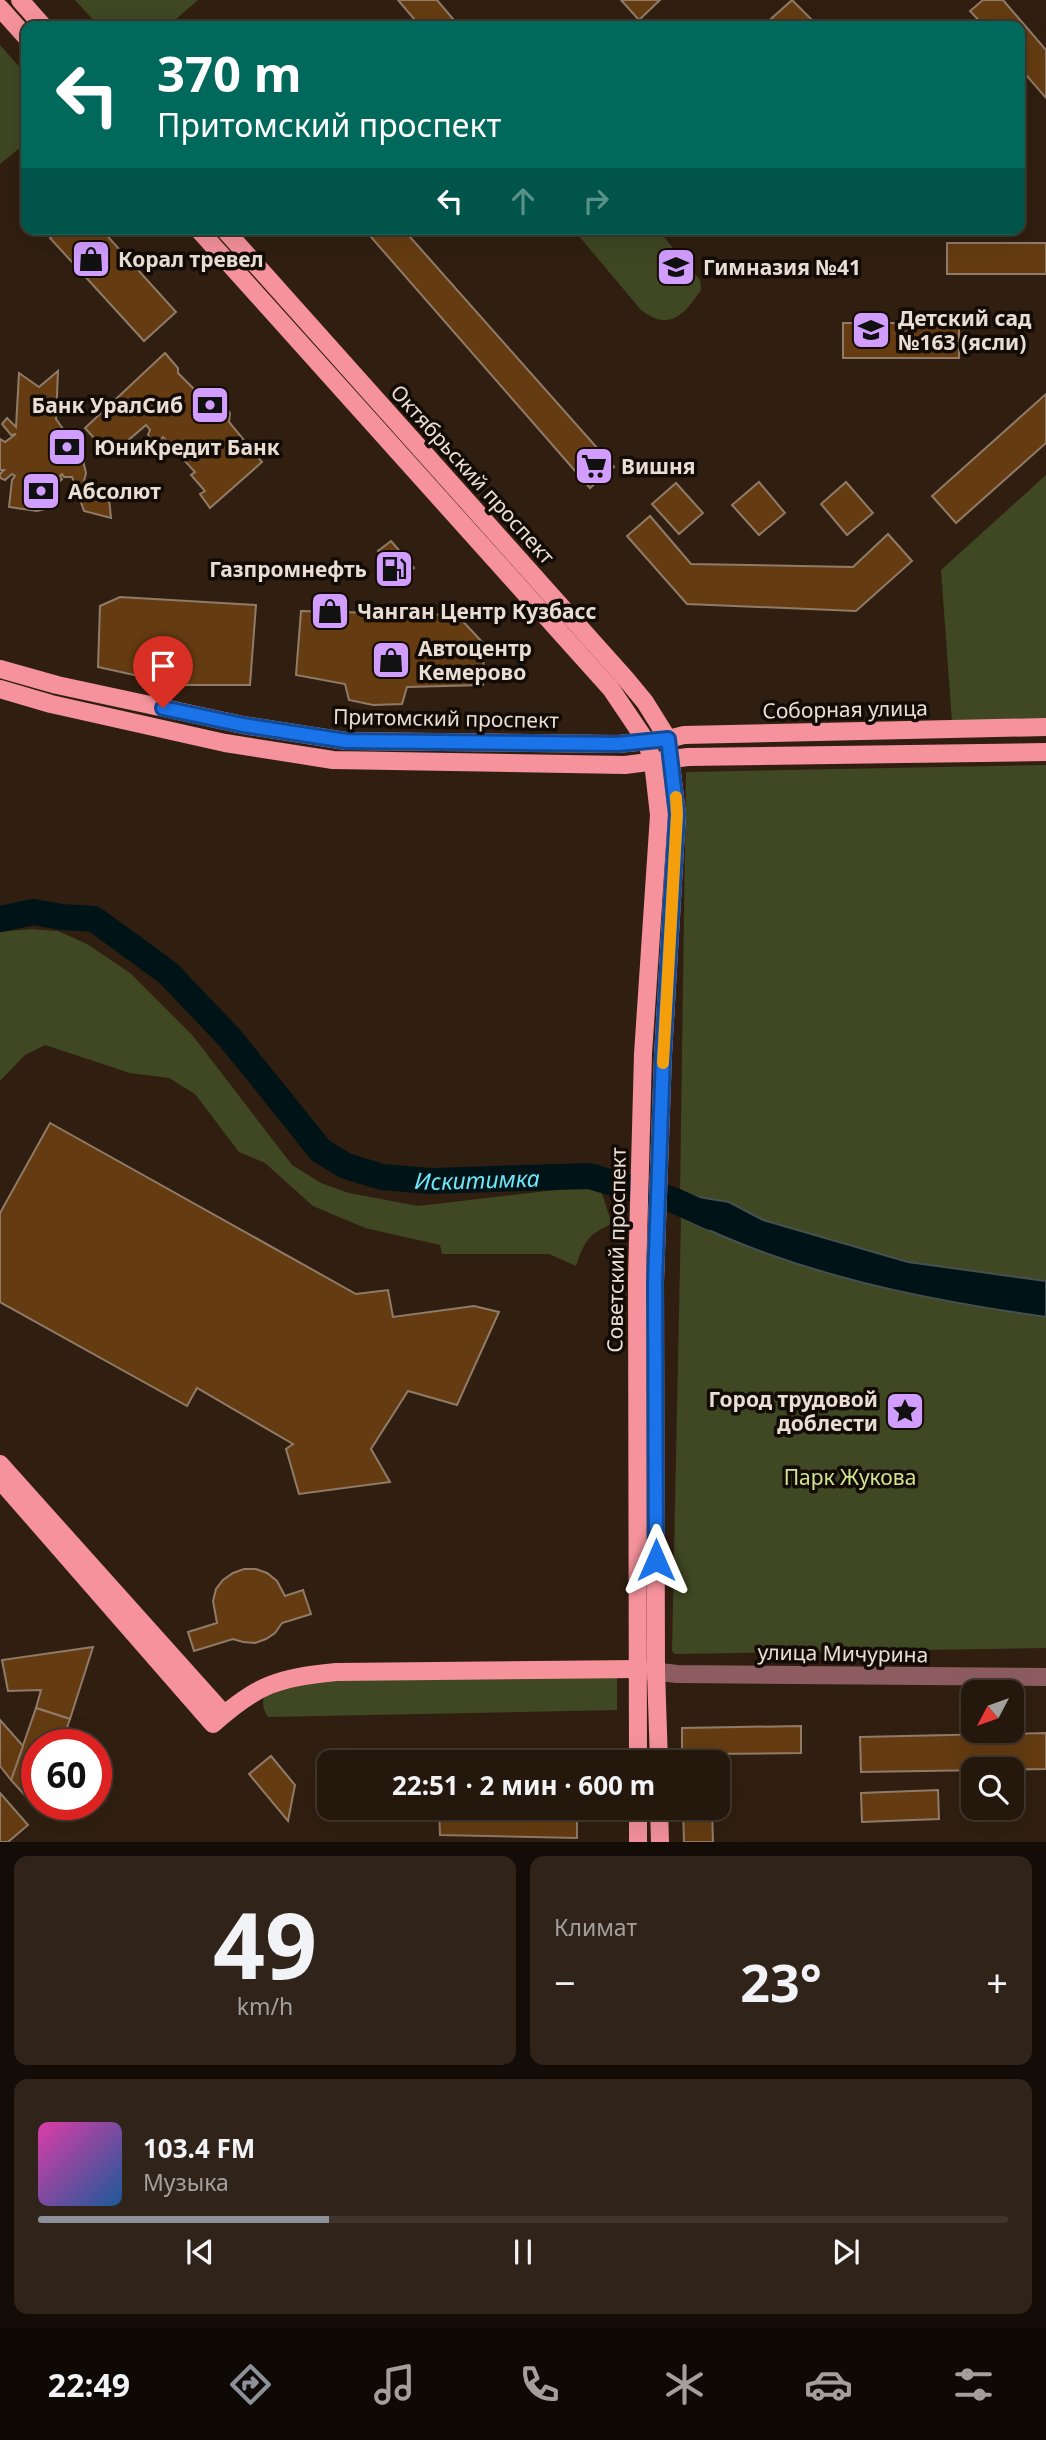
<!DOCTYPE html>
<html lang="ru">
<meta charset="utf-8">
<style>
:root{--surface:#24170c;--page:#30241a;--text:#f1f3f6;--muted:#a39f9d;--line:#41362d;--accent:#8c9099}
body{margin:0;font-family:"Noto Sans",sans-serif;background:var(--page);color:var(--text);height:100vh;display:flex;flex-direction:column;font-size:26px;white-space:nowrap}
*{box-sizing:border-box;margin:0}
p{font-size:23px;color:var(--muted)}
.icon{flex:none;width:38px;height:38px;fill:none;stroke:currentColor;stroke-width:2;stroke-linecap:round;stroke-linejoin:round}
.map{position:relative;height:1842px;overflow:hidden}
.side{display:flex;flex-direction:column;gap:14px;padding:14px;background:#140d07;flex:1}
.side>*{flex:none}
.banner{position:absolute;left:21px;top:21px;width:1004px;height:214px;border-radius:14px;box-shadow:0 7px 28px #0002,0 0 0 2px var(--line);background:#00695c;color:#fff;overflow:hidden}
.needle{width:46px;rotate:229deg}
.buttons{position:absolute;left:961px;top:1680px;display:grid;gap:14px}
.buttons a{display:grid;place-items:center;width:63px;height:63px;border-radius:14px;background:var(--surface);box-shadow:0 7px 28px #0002,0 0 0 2px var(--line);font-size:35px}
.speed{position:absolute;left:21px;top:1729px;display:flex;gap:14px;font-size:35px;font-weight:700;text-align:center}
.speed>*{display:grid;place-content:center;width:91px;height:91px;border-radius:50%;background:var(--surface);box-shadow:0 7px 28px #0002,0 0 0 2px var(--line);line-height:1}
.speed .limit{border:10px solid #d22;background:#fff;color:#111}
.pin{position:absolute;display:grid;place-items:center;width:60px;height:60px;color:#fff;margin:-72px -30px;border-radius:50% 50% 50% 0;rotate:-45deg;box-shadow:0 0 7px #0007}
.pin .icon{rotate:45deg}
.me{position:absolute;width:77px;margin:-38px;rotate:0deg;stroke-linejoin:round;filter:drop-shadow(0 0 5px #0008)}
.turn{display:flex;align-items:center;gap:24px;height:147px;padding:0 21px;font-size:32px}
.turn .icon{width:91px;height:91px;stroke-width:2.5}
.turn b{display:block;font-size:49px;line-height:60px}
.lanes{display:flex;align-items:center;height:66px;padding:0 21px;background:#0003;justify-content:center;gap:35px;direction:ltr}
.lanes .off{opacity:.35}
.big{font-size:52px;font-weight:700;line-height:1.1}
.side .card{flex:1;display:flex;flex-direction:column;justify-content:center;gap:10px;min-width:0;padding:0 24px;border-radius:14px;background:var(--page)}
.side .dial{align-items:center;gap:0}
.dial b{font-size:91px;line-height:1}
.song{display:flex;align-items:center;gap:21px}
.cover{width:84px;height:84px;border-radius:10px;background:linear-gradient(135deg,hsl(320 70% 55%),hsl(210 70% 35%))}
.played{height:7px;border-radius:4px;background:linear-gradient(90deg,var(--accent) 30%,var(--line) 30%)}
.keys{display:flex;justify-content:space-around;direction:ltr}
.heat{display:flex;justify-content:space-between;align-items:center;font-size:38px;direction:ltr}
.side .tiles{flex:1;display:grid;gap:14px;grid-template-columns:1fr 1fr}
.card:last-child{grid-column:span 2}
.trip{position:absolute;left:317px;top:1750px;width:413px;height:70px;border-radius:14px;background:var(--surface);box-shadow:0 7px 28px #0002,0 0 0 2px var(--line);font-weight:700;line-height:70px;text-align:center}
.tab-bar{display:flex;height:112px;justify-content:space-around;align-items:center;background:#0e0905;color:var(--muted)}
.tab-bar .icon{width:49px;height:49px}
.tab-bar .selected{color:var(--accent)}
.tab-bar b{font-size:32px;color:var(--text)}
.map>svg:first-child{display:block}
</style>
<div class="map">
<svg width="1046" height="1842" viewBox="0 0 1046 1842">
<rect width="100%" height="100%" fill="#301f10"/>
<g fill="#3f4723">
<polygon points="75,0 198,0 168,26 99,26"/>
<polygon points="0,45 26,74 26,143 0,164"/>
<path d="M 573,229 L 657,229 L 700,280 L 701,290 C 684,315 669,332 641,310 Z"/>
<polygon points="1046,475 1046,719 952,722 941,570"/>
<polygon points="1046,765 1046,1281 908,1262 763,1220 729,1202 680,1194 686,772"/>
<path d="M 31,929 L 58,931 L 87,944 L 130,973 L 193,1036 L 292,1165 L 321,1183 L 349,1193 L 418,1206 L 599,1185 L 612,1224 C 588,1234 584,1242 576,1266 L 549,1254 L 442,1254 L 440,1245 L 365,1228 L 313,1206 L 265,1163 L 239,1152 L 195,1094 L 169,1078 L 130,1073 L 45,1045 L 25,1055 L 0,1081 L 0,932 Z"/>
<path d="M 681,1217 C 795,1274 920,1299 1046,1317 L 1046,1648 L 675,1654 L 672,1651 Z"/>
<path d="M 617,1677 L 617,1710 L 268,1717 C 263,1709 262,1704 264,1695 L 303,1681 Z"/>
</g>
<path fill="#001317" stroke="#465050" stroke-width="2" d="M 680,1194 L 729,1202 L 763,1220 L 908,1262 L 1046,1281 L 1046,1317 C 920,1299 795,1274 681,1217 Z"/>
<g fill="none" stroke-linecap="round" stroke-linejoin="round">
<path stroke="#001317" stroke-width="26" id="s1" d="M 0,919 L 33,912 L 62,917 L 94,919 L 168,973 L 230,1038 L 321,1151 L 346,1166 L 382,1177 L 431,1181 L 589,1176 L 673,1200 L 711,1217"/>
</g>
<g fill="#653c11" stroke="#907b69" stroke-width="2">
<polygon points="398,0 437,0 459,26 420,26"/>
<polygon points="621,0 660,0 639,20"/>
<polygon points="792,0 818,26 763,26"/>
<polygon points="983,0 1003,0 1046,50 1046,98 1020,68 1020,26 984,26 970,11"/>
<polygon points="60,229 101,229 176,312 144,341 50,238"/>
<polygon points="364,229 403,229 614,467 590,488"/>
<rect x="947" y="243" width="99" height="31"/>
<rect x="843" y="323" width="116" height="35"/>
<polygon points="165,353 178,368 178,373 210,405 214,403 226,408 230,413 229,422 262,462 210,508 200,494 205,491 191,475 195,472 163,437 158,444 152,441 148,435 150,430 146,425 110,456 85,428"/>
<polygon points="58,371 56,419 82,456 86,473 83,485 90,492 100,485 108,488 111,518 84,511 72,477 64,477 62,474 60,476 62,479 56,485 49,477 43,477 41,482 50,491 49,508 37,511 9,507 12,480 15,476 12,474 5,480 0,478 0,474 4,470 0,470 0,439 5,442 16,434 11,435 2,424 7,418 16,427 19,373 39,387"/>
<polygon points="1046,394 1046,443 956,523 932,496"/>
<polygon points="759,482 785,513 759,535 732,505"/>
<polygon points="846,482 873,513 847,535 821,504"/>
<polygon points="676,483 703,513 679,534 652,504"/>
<polygon points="650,516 691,564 853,567 888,534 912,561 856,611 687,604 627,536"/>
<polygon points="391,541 414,568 402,579 378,551"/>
<polygon points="120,597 256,605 250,685 179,685 98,667 100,606"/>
<polygon points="301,611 457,615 484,644 483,685 407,687 402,704 373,705 349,700 345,684 296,675"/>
<polygon points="50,1123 356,1294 388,1290 393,1317 474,1306 499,1312 457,1405 408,1391 371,1449 390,1482 299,1494 286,1449 293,1444 197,1388 187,1406 0,1302 0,1213"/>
<polygon points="244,1569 256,1569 267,1573 277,1581 285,1596 303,1590 311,1614 282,1623 275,1633 266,1639 255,1643 243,1642 233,1639 194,1651 188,1632 217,1623 213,1601 216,1589 223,1580 233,1573"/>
<polygon points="93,1647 70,1719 36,1708 41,1690 8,1691 2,1660"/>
<polygon points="36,1708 70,1719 61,1745 37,1745 37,1804 41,1804 39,1811 11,1780"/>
<polygon points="0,1720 23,1746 11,1780 0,1766"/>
<polygon points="801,1726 801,1753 711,1754 711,1762 682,1762 682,1728"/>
<polygon points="1046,1733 1046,1769 861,1772 860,1737"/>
<polygon points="271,1756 295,1785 288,1821 249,1774"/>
<rect x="438" y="1757" width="139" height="5"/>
<polygon points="938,1790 939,1819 862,1822 861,1793"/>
<polygon points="0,1793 28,1825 8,1842 0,1842"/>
<polygon points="439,1808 577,1808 577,1838 440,1835"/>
<polygon points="683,1808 712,1808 713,1842 684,1842"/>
</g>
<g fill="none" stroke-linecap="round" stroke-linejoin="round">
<polyline stroke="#8c5c60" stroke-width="18" points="643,1670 677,1674 1046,1677"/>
<g stroke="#f5929c" stroke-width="18">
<polyline points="20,0 43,26"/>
<polyline points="0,8 26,37"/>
<polyline points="198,229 611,689 646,741 653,762 659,815 643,1054 637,1278 638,1762"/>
<polyline points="224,229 626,679 645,702 668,739 677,814 663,1055 655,1282 656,1671 659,1762"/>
<polyline points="0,669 57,685 243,725 346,741 618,744 668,739 684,735 1046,727"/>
<polyline points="0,689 51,704 225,743 333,760 625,765 688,757 1046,752"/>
<polyline points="0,1464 224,1714"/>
<path d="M 0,1480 L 213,1724 C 258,1684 277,1678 336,1672 L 639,1669"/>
<polyline points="638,1808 638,1842"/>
<polyline points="659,1808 660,1842"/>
</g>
</g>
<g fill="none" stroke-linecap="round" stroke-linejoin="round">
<g stroke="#114b97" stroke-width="18">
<polyline id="route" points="163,708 243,725 346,741 618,744 668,739 677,814 663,1055 655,1282 656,1560"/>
</g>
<use href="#route" stroke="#1a73e8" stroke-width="12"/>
<polyline stroke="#f59e0b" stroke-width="12" points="663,1063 677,814 676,797"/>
</g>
<defs>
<g id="shop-square" transform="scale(2.0125)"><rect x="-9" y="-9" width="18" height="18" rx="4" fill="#d19dfe" stroke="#130b05"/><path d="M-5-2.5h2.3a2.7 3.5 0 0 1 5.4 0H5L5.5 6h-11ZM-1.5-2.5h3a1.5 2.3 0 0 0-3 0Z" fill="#111"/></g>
<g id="school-square" transform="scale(2.0125)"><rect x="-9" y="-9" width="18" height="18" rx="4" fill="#d19dfe" stroke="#130b05"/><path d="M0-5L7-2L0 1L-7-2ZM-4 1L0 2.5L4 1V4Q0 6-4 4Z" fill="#111"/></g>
<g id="bank-square" transform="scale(2.0125)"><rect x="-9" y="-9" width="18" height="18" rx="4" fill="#d19dfe" stroke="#130b05"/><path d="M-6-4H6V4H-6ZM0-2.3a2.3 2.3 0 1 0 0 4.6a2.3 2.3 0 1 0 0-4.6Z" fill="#111"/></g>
<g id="supermarket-square" transform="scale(2.0125)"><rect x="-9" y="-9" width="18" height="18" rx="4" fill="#d19dfe" stroke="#130b05"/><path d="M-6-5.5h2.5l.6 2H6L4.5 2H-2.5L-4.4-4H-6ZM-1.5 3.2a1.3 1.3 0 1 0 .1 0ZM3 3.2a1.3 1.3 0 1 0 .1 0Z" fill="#111"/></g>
<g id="fuel-square" transform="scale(2.0125)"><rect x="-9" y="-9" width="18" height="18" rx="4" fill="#d19dfe" stroke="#130b05"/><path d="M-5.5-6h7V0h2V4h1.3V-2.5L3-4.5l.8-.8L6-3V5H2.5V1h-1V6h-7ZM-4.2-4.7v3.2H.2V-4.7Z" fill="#111"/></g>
<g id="sight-square" transform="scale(2.0125)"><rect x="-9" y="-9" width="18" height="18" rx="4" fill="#d19dfe" stroke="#130b05"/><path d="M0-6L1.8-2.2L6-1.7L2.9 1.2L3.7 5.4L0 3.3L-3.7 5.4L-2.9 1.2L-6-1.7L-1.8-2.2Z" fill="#111"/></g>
</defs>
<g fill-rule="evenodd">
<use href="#shop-square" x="91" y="259"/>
<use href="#school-square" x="676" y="267"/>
<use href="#school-square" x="871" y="330"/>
<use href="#bank-square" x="210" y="405"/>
<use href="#bank-square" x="67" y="447"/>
<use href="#supermarket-square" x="594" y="466"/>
<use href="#bank-square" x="41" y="491"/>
<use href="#fuel-square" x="394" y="569"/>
<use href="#shop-square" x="330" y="611"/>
<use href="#shop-square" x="391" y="660"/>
<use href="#sight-square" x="905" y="1411"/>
</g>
<g text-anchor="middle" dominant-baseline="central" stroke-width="7" stroke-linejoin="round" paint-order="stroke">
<g font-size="21" font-weight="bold" fill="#eaded4" stroke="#130b05" text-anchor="start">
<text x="118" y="259">Корал тревел</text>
<text x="703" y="267">Гимназия №41</text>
<text x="898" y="318">Детский сад<tspan x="898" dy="24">№163 (ясли)</tspan></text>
<text x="183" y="405" text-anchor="end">Банк УралСиб</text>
<text x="94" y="447">ЮниКредит Банк</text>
<text x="621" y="466">Вишня</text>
<text x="68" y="491">Абсолют</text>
<text x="367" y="569" text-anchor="end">Газпромнефть</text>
<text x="357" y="611">Чанган Центр Кузбасс</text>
<text x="418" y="648">Автоцентр<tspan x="418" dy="24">Кемерово</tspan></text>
<text x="878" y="1399" text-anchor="end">Город трудовой<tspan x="878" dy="24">доблести</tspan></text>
</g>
<g font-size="21" fill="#eaded4" stroke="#130b05">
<text transform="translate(473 474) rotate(48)">Октябрьский проспект</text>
<text transform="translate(845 709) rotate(-1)">Соборная улица</text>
<text transform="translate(446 718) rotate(1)">Притомский проспект</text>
<text transform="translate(616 1250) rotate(-89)">Советский проспект</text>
<text transform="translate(843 1653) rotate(1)">улица Мичурина</text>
</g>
<g font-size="21" fill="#d1e591" stroke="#130b05">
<text x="850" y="1477">Парк Жукова</text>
</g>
<g font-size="23" font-style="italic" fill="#6ee5f8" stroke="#130b05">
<text stroke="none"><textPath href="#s1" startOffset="584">Искитимка</textPath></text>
</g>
</g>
</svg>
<div class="buttons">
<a><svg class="needle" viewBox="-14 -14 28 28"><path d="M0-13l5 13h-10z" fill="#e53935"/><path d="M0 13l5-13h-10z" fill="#a39f9d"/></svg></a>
<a><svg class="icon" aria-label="search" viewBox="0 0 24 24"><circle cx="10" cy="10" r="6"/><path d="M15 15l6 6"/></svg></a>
</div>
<div class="speed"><div class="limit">60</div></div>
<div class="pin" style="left:163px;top:708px;background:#d93025"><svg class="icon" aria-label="arrive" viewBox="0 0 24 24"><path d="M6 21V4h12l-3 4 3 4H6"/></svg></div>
<svg class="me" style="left:656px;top:1560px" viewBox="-20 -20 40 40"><path d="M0-17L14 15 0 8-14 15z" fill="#1a73e8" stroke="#fff" stroke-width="4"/></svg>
<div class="trip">22:51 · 2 мин · 600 m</div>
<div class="banner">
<div class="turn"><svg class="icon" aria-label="left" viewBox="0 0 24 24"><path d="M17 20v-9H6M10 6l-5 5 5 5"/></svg><div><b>370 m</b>Притомский проспект</div></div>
<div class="lanes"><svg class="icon" aria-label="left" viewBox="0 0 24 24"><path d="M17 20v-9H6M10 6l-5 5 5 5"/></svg><svg class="icon off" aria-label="ahead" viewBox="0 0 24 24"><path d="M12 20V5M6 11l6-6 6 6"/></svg><svg class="icon off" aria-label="right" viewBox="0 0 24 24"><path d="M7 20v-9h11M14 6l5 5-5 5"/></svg></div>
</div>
</div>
<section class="side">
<div class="tiles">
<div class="card dial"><b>49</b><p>km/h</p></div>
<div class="card"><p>Климат</p>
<div class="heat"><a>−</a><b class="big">23°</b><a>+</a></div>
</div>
<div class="card">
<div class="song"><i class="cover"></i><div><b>103.4 FM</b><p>Музыка</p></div></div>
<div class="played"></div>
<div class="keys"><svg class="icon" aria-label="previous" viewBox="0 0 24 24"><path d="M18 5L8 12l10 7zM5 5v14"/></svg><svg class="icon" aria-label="pause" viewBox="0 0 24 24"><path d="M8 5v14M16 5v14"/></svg><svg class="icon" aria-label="next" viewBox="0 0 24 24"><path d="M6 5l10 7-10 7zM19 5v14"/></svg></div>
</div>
</div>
</section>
<nav class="tab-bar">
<b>22:49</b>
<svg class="icon selected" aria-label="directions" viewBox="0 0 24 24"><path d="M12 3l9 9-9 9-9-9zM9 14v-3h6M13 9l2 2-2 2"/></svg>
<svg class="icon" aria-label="music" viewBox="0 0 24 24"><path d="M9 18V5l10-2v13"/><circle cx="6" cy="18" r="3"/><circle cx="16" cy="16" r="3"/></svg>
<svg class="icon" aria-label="phone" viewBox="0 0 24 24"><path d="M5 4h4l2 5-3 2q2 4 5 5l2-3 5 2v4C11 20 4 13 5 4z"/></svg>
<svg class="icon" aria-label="climate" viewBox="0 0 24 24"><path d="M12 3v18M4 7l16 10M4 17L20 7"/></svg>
<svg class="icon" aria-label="car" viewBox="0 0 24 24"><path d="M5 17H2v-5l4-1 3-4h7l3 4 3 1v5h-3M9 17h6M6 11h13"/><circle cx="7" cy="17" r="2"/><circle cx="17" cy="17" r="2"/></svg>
<svg class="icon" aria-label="filters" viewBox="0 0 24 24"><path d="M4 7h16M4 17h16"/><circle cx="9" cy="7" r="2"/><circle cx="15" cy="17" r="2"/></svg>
</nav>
